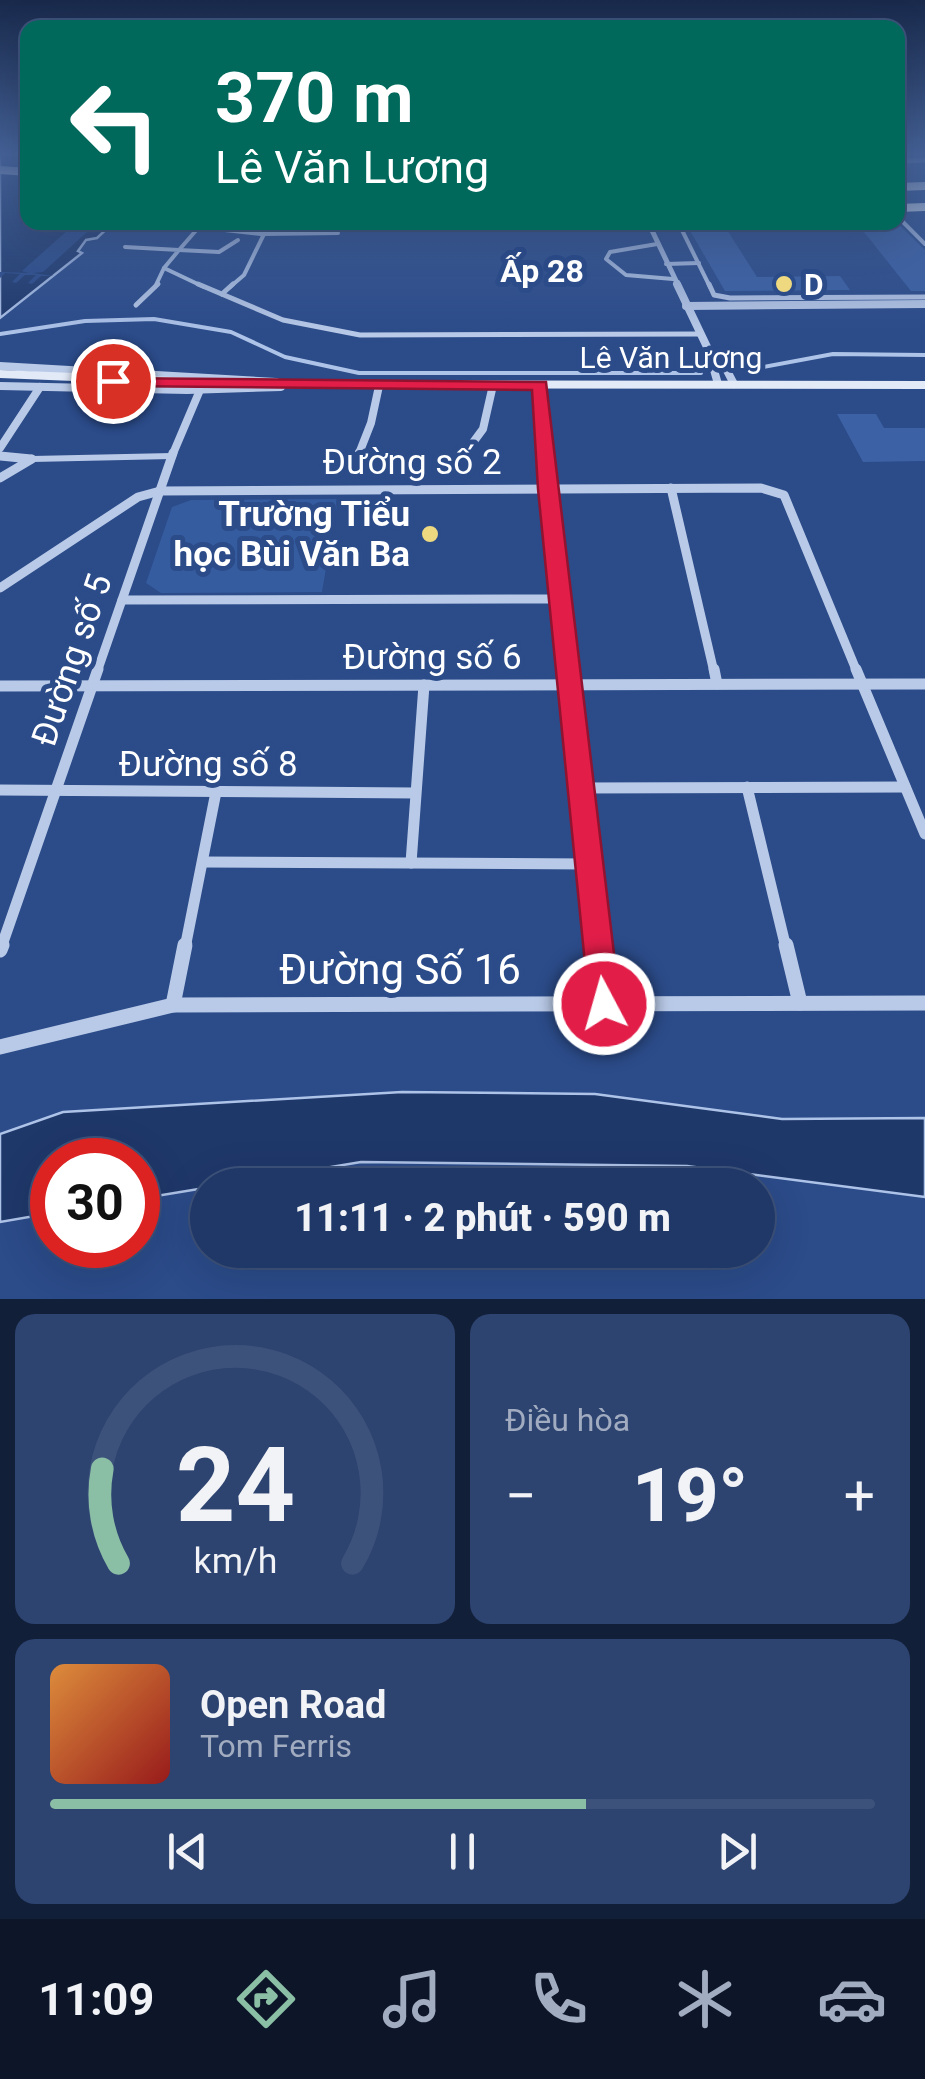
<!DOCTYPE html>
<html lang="vi">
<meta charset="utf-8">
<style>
:root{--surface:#203867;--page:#2d4370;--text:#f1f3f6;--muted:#a2acc0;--line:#3d527b;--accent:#8abfa5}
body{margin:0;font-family:Roboto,sans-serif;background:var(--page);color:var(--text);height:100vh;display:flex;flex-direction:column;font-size:38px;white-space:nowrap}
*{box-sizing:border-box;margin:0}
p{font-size:32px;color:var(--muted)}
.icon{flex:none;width:55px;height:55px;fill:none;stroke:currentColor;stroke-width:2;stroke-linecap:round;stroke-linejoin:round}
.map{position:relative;height:1299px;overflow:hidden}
.sheet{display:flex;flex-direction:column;gap:15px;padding:15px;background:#121f39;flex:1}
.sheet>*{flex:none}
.guide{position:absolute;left:20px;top:20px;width:885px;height:210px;border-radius:20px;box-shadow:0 10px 40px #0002,0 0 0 2px var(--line);background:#00695c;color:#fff;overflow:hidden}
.speed{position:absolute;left:30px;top:1138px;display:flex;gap:20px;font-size:50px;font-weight:700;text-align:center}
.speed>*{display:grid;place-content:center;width:130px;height:130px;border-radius:50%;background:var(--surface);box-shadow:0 10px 40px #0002,0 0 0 2px var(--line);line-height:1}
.speed .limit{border:15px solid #d22;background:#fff;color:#111}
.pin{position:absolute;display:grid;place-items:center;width:85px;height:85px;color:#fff;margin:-42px;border:5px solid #fff;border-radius:50%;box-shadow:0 2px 10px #0007}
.me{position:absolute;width:110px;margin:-55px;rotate:354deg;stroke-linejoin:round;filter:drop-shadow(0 0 8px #0008)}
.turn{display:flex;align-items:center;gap:35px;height:210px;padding:0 30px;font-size:45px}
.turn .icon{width:130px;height:130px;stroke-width:2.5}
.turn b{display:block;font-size:70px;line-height:85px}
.big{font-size:75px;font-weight:800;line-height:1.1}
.sheet .tile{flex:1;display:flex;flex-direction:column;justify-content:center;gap:15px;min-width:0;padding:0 35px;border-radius:20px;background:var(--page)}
.sheet .dial{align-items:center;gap:0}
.dial svg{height:260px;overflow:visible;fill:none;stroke:var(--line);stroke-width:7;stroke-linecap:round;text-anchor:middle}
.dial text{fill:var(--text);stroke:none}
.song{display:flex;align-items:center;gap:30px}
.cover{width:120px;height:120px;border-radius:15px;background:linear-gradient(135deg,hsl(30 70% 55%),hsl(0 70% 35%))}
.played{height:10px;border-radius:5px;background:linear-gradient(90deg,var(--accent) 65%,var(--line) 65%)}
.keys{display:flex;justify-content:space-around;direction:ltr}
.heat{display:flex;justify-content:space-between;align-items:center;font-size:55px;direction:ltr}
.sheet .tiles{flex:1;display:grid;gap:15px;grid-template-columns:1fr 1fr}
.tile:last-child{grid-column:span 2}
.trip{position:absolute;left:190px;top:1168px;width:585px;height:100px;border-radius:50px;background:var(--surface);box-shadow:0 10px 40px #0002,0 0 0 2px var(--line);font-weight:800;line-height:100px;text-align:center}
.menu{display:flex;height:160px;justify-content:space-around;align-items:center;background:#0d1629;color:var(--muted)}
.menu .icon{width:70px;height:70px}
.menu .selected{color:var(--accent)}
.menu b{font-size:45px;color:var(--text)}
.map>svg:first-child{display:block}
</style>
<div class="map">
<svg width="925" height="1299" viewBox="0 0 925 1299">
<rect width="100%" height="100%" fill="#2b4b89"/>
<polygon fill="#365ca0" points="338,499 322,592 161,593 146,583 172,507 191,500"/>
<g fill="#1f386a" stroke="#aec3e8" stroke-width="2.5">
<polygon points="0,153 27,153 28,222 113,223 97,238 86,240 78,251 82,253 0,318"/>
<polygon points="402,1092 595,1094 782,1119 925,1118 925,1197 687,1166 361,1162 138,1199 138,1160 52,1160 52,1213 0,1222 0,1134 63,1112"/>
</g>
<polygon fill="#2b4b89" points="77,222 97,223 43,272 33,273 54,276 41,276 32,284 28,283 36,275 25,275 16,283 12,282 20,274 5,273 0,278 0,272 29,273 22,271"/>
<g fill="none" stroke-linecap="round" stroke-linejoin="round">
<g stroke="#aec3e8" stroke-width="4">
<polyline points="0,334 85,321 154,319 231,332 285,357 359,373 701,373"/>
<polyline points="742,371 833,354 925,355"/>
</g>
</g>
<g fill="#3c61a5">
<polygon points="685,222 722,222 757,277 840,276 850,290 725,291"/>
<polygon points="856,222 896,222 925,250 925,291 911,291"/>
<polygon points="837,414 876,414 884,428 925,428 925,461 863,462"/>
</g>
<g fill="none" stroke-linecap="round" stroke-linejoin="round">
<g stroke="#b9cae8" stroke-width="4">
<polyline points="898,217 925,244"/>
<polyline points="153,222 261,234 338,233"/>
<polyline points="678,222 710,287"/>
<polyline points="657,244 610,252 606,259 626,275 673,279"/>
<polyline points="125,247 179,250 164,268 204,287"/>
<polyline points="179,250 219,252 238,240"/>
<polyline points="179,250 199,227"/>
<polyline points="666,264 699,263"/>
<polyline points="155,287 164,268"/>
<polyline points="230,287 244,275 264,234"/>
</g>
<g stroke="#b9cae8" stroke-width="5">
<polyline points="198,284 283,320 360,335 700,334"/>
<polyline points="709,284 714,295 730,298 925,297"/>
<polyline points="222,294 233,284"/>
<polyline points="136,305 158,284"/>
</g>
<polyline stroke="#b9cae8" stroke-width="6" points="32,459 172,456"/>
<g stroke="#b9cae8" stroke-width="5">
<polyline points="898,161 925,160"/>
<polyline points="648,222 679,287"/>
</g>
<g stroke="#b9cae8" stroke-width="8">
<polyline points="677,284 708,349 718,384"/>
<polyline points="686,306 925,304"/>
<polyline points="709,350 723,363 734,384"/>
<polyline points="0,366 276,382"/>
<polyline points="540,385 545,456"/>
<polyline points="0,386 187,390 281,387"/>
<polyline points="0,448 40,387"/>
<polyline points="172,456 200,390"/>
<polyline points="358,456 371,423 379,386"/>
<polyline points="463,456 483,429 493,385"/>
</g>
<g stroke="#b9cae8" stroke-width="9">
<polyline points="545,453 567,672"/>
<polyline points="0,456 31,459"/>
<polyline points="356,460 359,453"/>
<polyline points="455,461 466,453"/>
<polyline points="0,478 32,459"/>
<polyline points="671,488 714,672"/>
<polyline points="0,588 138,497 160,491 761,488 784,495 857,672"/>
<polyline points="122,600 559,599"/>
<polyline points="97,672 173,453"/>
</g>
<g stroke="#b9cae8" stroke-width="11">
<polyline points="567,669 598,948"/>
<polyline points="714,669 717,684"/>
<polyline points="856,669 925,834"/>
<polyline points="0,686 925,684"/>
<polyline points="747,787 786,948"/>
<polyline points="580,788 905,787"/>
<polyline points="0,790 415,793"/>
<polyline points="203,862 589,864"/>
<polyline points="411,863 424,685"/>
<polyline points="1,948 98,669"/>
<polyline points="185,948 216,792"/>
</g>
<g stroke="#b9cae8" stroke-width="15">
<polyline points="597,945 604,1004"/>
<polyline points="786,945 800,1003"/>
<polyline points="0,950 2,945"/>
<polyline points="173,1005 185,945"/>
<polyline points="0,1047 173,1005 925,1003"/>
</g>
<polygon fill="#e2eaf8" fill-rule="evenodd" points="0,370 245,380 925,381 925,389 245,388 0,378"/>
<g fill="#fbfcfe" fill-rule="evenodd">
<polygon points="0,166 28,168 28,176 0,174"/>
<polygon points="925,182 925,190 898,191 898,183"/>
<polygon points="925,203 925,211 898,212 898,204"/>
</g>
</g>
<linearGradient id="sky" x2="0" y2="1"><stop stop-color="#18294b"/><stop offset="0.46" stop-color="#446197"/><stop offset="1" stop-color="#446197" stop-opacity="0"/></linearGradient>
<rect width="925" height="335" fill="url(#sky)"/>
<polygon fill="#e11d48" stroke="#92132f" stroke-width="2.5" points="107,378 546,382 620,1004 615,1013 604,1016 593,1013 589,1004 538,489 532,390 113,386 107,385"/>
<g fill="#eed981" stroke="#2b4b89" stroke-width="4">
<circle cx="784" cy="284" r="10"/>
<circle cx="430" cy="534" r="10"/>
</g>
<g text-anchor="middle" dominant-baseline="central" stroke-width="10" stroke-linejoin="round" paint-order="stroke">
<g font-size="30" font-weight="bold" fill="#fff" stroke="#2b4b89" text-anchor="start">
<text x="804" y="284">D</text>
</g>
<g font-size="30" fill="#fff" stroke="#2b4b89">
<text x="671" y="357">Lê Văn Lương</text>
</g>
<g font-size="32" font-weight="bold" fill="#fff" stroke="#2b4b89">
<text x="542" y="271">Ấp 28</text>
</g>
<g font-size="35" fill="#fff" stroke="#2b4b89">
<text x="412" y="462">Đường số 2</text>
<text x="432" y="657">Đường số 6</text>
<text transform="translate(72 660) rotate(-71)">Đường số 5</text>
<text x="208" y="764">Đường số 8</text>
</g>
<g font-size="35" font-weight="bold" fill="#fff" stroke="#2b4b89" text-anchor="end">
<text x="410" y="514">Trường Tiểu<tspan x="410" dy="40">học Bùi Văn Ba</tspan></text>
</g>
<g font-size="42" fill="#fff" stroke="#2b4b89">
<text x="400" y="969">Đường Số 16</text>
</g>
</g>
</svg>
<div class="speed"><div class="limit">30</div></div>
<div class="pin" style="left:113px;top:381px;background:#d93025"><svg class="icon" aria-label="arrive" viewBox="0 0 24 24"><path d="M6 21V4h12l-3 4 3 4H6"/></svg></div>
<svg class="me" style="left:604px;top:1004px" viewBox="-20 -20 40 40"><circle r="17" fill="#e11d48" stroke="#fff" stroke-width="3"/><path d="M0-11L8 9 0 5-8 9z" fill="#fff"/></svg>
<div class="trip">11:11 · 2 phút · 590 m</div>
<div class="guide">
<div class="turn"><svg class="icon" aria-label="left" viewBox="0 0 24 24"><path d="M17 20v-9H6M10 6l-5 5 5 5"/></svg><div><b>370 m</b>Lê Văn Lương</div></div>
</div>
</div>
<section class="sheet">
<div class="tiles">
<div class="tile dial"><svg viewBox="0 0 100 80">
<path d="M14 69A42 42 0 1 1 86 69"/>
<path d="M14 69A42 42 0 0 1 9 40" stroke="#8abfa5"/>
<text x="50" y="56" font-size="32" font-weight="700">24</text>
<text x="50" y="72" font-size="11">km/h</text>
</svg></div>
<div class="tile"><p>Điều hòa</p>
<div class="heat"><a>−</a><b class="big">19°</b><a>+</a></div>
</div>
<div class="tile">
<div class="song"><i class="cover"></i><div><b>Open Road</b><p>Tom Ferris</p></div></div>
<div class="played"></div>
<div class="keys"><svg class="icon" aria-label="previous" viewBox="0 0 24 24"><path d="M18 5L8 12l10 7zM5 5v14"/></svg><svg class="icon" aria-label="pause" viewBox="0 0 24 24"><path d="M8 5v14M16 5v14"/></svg><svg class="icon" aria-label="next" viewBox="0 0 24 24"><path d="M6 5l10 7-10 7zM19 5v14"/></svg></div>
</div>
</div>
</section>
<nav class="menu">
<b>11:09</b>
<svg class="icon selected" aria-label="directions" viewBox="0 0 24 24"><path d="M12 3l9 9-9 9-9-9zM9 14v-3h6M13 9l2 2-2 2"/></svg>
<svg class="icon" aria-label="music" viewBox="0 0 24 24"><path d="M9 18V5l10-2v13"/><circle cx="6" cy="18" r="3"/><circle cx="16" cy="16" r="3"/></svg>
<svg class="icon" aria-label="phone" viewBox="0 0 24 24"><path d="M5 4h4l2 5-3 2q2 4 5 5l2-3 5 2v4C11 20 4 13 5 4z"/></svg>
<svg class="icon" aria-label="climate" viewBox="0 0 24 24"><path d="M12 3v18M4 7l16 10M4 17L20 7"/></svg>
<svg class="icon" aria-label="car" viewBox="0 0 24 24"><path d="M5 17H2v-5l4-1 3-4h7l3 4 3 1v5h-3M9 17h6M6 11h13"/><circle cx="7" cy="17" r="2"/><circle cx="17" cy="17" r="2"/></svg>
</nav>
